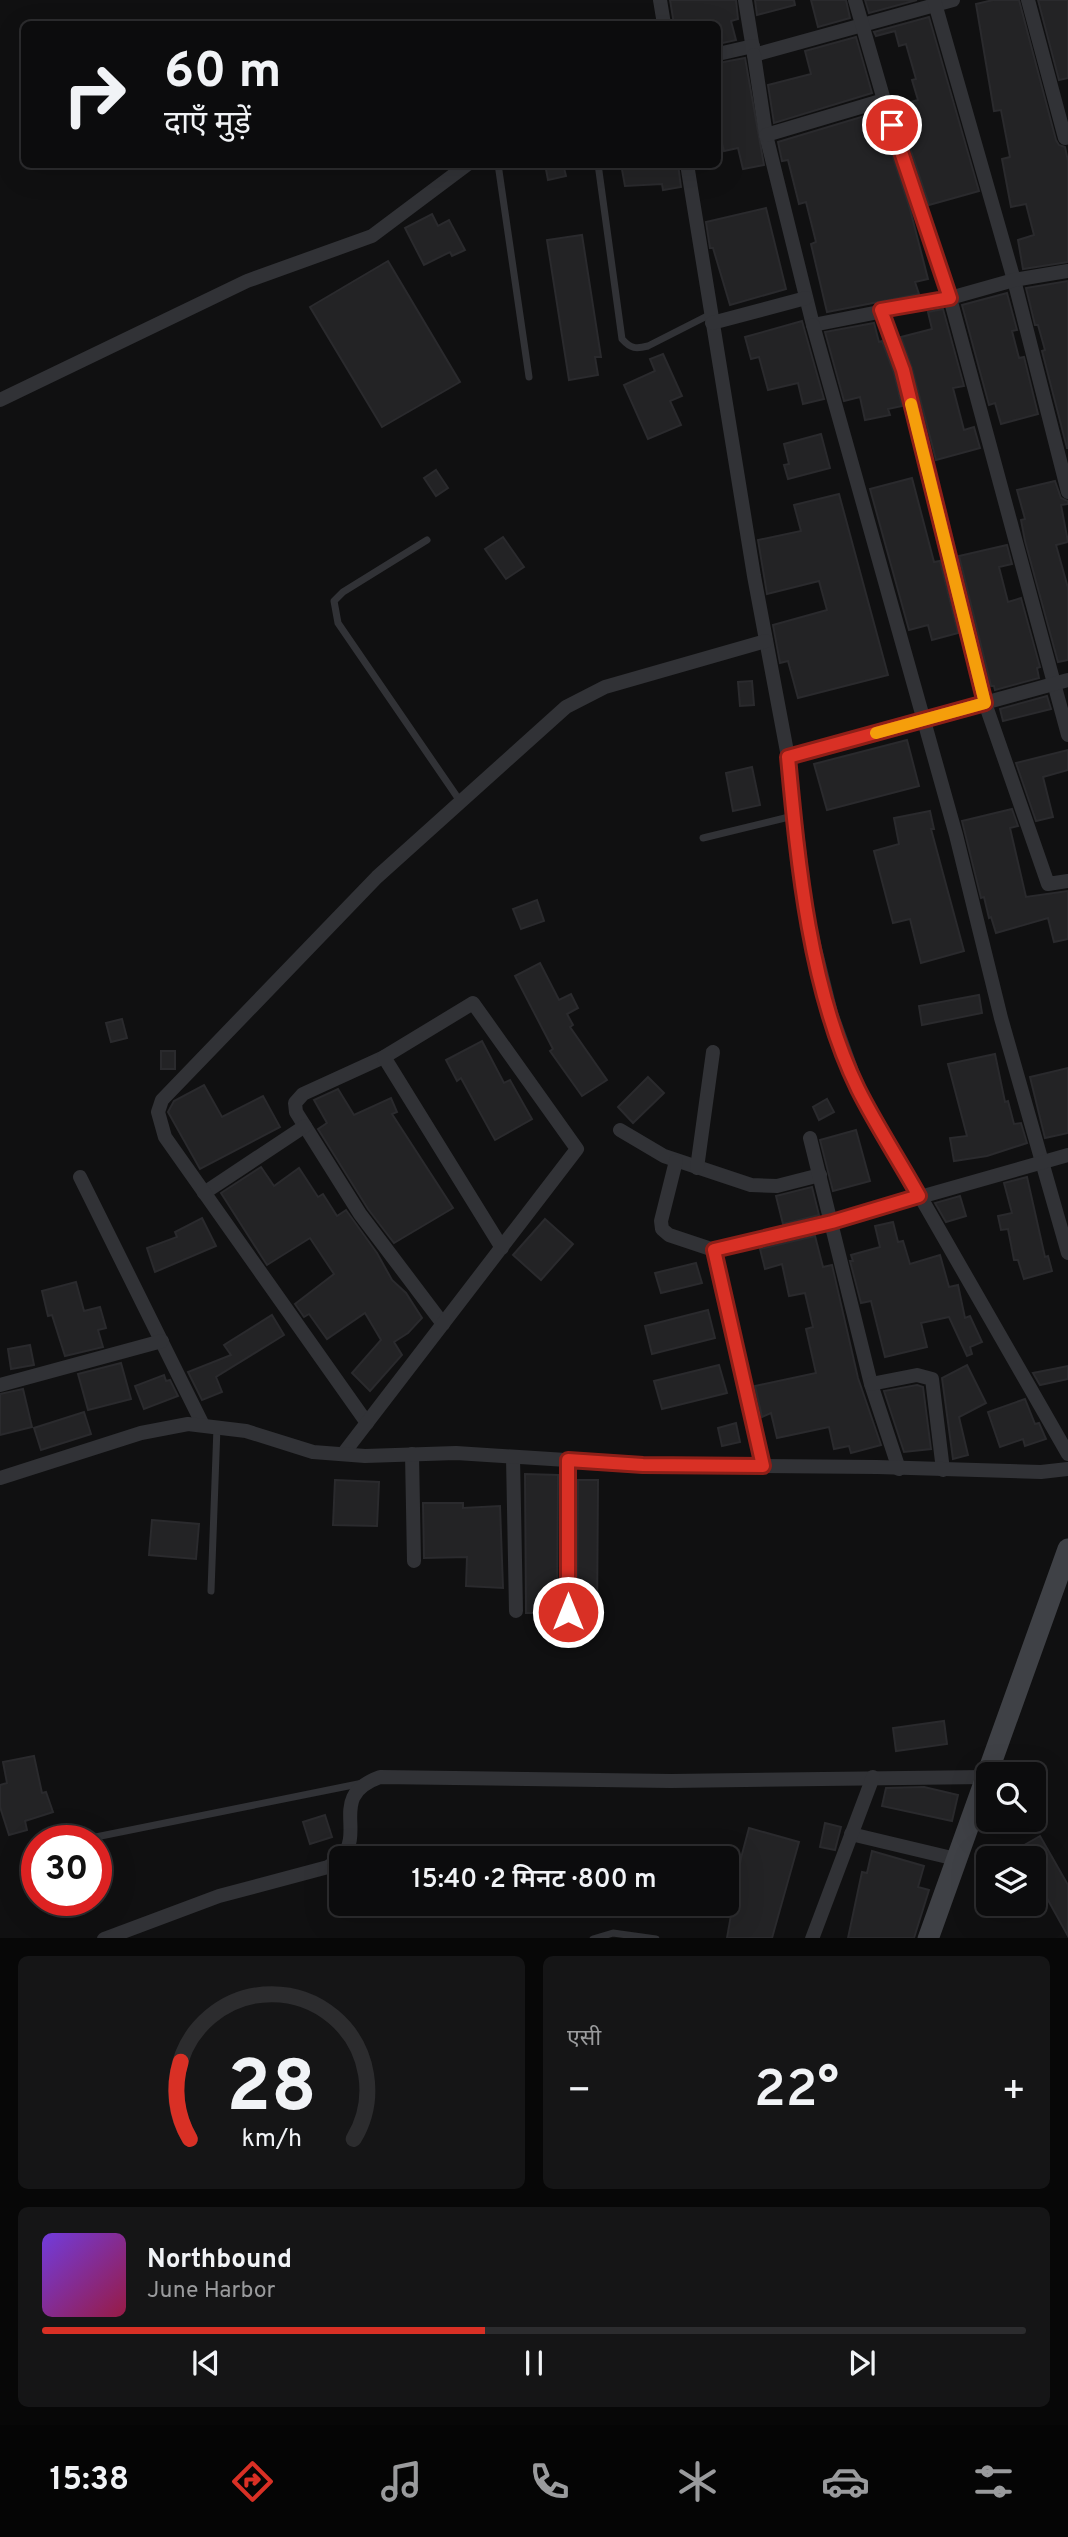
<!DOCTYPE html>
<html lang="hi">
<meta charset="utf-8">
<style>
:root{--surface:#0c0c0d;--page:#151516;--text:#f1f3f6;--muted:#9a9b9d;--line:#2c2c2e;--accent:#d93025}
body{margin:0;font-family:Overpass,"Noto Sans Devanagari",sans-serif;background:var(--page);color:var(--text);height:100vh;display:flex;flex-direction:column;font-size:26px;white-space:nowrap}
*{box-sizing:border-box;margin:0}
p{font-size:23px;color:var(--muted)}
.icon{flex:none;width:38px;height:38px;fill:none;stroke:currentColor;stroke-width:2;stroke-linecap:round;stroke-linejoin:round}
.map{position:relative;height:1938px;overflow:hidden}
.panel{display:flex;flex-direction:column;gap:18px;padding:18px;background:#070707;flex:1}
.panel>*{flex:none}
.guide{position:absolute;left:21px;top:21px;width:700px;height:147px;border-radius:10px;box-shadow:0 7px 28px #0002,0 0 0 2px var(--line);background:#0c0c0d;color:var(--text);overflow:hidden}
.tools{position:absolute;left:976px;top:1762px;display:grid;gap:14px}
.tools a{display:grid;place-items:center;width:70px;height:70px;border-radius:10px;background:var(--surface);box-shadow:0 7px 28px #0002,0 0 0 2px var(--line);font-size:35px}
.speed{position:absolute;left:21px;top:1825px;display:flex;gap:14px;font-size:35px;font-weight:700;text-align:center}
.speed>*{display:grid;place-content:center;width:91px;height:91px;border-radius:50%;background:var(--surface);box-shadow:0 7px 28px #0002,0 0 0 2px var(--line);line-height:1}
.speed .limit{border:10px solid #d22;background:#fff;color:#111}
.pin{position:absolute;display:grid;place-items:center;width:60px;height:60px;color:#fff;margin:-30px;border:4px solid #fff;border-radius:50%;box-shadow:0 2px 7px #0007}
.me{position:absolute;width:77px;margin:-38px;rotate:0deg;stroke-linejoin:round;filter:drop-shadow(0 0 5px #0008)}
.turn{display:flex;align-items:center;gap:24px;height:147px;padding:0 28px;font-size:32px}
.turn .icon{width:91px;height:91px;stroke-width:2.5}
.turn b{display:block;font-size:49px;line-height:60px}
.big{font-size:52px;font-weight:600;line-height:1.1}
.panel .card{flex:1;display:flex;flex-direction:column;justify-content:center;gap:10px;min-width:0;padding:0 24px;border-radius:10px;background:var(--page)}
.panel .dial{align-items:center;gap:0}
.dial svg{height:182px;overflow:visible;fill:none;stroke:var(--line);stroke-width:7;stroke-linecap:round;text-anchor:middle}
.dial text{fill:var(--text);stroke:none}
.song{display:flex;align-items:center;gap:21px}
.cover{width:84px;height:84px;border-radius:10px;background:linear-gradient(135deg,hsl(260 70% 55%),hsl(340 70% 35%))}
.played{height:7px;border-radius:4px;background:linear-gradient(90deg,var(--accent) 45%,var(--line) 45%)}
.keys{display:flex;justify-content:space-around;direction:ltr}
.heat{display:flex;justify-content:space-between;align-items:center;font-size:38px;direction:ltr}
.panel .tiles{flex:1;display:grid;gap:18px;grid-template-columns:1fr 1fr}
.card:last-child{grid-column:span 2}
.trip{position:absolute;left:329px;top:1846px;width:410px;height:70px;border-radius:10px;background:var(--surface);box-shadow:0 7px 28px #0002,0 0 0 2px var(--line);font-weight:600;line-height:70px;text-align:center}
.tab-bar{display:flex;height:112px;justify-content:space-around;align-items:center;background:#050505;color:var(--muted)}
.tab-bar .icon{width:49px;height:49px}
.tab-bar .active{color:var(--accent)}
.tab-bar b{font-size:32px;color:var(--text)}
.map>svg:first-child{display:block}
</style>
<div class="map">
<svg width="1068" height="1939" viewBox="0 0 1068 1939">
<rect width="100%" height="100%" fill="#101011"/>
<g fill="#232325" stroke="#2a2a2d" stroke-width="2">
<polygon points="670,0 736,0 738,19 731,21 736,40 718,44 718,24 674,24"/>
<polygon points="755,0 794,0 795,5 757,15"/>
<polygon points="811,0 846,0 850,18 818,27"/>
<polygon points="865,0 917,0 869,13"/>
<polygon points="993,0 1019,0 1056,140 1059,145 1065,147 1068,161 1068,262 1023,269 1018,240 1034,235 1026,204 1011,207 1002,159 1010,157 1001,110 994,111 976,4"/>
<polygon points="1038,0 1068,0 1068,78 1059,80"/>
<polygon points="929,17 979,191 929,205 896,106 918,100 912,80 916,79 906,44 899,46 895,31 876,36 874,32"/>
<polygon points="856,37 872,93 774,123 768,85 811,74 805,51"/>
<polygon points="745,58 764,165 743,169 738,148 724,151 721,139 718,140 718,63"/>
<polygon points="878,112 910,209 928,279 915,282 919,294 827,312 811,244 816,242 806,202 799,204 788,160 782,161 778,142"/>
<polygon points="545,164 563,164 566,176 548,180"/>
<polygon points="621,164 678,164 681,187 663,190 662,184 625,186"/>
<polygon points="766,208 786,289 730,305 713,248 710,248 706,222"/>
<polygon points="432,214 438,226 449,220 465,250 452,256 450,252 424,265 405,228"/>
<polygon points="582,235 601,357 595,357 598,375 569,380 547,240"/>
<polygon points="388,261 460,382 382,427 310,307"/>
<polygon points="1068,281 1068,448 1067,448 1042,351 1045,350 1038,325 1035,325 1026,288"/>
<polygon points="1007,293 1017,330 1012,331 1019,358 1024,357 1038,414 1001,424 995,403 989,405 962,305"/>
<polygon points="943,309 964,386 953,388 964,430 974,427 980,448 936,460 912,368 901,337 932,329 928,312"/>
<polygon points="802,321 824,399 803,404 798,383 768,390 759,357 751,359 745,337"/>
<polygon points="874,323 879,342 882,341 894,373 902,406 888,409 890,415 865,420 860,397 844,401 825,332"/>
<polygon points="663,354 682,396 670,401 681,425 648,439 624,385 655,371 650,359"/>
<polygon points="821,434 830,468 788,479 784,465 789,464 784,444"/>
<polygon points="436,470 448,488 436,496 424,478"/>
<polygon points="912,478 934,562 940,561 958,633 932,640 928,625 909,630 870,489"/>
<polygon points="1055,481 1061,498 1068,501 1068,504 1061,505 1068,542 1056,545 1068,588 1068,660 1058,662 1025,541 1021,520 1025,519 1017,490"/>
<polygon points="839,494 888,675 798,698 788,661 780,663 773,625 827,610 819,581 767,594 758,540 801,531 794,505"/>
<polygon points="503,537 524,567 506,579 485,549"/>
<polygon points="1007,545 1012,564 999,567 1008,602 1021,598 1040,667 1037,668 1039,678 995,690 994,686 991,686 959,556"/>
<polygon points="752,681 754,705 740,706 738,682"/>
<polygon points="1047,696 1051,709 1003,721 1000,709"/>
<polygon points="907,740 919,786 827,810 814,764"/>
<polygon points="1068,750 1068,770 1043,777 1053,817 1036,821 1016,763"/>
<polygon points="752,767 760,805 733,811 726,773"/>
<polygon points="1012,809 1018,826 1010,828 1026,897 1068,891 1068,939 1054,942 1048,918 996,933 991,917 989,918 984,897 981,898 962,821"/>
<polygon points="930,811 934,829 931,829 964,951 921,963 910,919 893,923 874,851 899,844 894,818"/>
<polygon points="537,900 544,921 521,929 513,909"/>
<polygon points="540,963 559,1000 571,994 578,1008 567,1014 573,1025 570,1027 607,1080 582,1096 550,1051 553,1049 515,976"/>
<polygon points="979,995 982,1013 922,1025 919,1006"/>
<polygon points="122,1019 127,1038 111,1042 106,1023"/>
<polygon points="482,1041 504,1083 510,1080 532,1119 495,1140 461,1078 457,1081 446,1060"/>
<rect x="161" y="1051" width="14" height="18"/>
<polygon points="995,1054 1005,1102 1008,1101 1014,1124 1021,1123 1027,1143 987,1156 954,1161 950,1138 967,1136 948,1064"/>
<polygon points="1068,1068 1068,1133 1045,1138 1030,1077"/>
<polygon points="648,1077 664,1093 633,1123 618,1107"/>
<polygon points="204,1085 222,1117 263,1096 280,1127 200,1169 168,1112 174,1101"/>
<polygon points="338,1089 354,1115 391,1098 397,1112 392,1114 453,1208 394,1243 368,1209 318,1129 327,1123 314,1100"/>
<polygon points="827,1099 834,1112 819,1120 813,1107"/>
<polygon points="856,1130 870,1181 833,1191 820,1140"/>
<polygon points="261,1167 274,1186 299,1168 318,1197 323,1194 337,1216 346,1210 377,1253 392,1280 406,1293 422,1318 408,1333 394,1342 402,1355 370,1391 352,1373 381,1340 365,1313 327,1339 309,1314 304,1317 295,1304 334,1274 310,1238 267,1265 221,1193"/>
<polygon points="1027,1177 1045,1257 1048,1256 1052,1271 1024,1279 1018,1260 1014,1260 1008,1229 1001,1230 998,1216 1012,1213 1004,1183"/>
<polygon points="812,1187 819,1215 783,1224 776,1196"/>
<polygon points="960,1196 966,1216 946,1222 935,1203"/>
<polygon points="202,1218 216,1246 155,1272 147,1248 177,1237 175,1232"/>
<polygon points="545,1219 573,1244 541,1280 513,1255"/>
<polygon points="893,1222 898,1242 903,1241 910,1264 940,1255 949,1287 958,1285 965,1318 970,1316 982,1342 970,1347 972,1354 967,1356 949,1317 921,1323 927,1347 885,1357 871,1301 861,1303 850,1261 853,1261 851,1255 880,1247 875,1226"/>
<polygon points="815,1236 823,1267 832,1265 858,1378 881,1445 851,1453 849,1446 834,1449 829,1427 777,1438 771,1413 762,1417 755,1386 816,1373 806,1329 813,1327 805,1293 789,1296 782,1264 765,1269 760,1249"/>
<polygon points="696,1263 702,1283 661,1293 655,1273"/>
<polygon points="76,1282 84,1311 100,1307 106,1328 98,1330 103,1347 65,1356 52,1315 48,1316 42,1291"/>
<polygon points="708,1310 715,1338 652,1354 645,1326"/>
<polygon points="272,1315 284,1335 216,1377 222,1392 202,1400 188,1372 231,1355 224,1345"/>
<polygon points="30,1345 34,1365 11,1369 8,1349"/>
<polygon points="121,1363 131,1399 88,1410 78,1374"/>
<polygon points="719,1365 727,1393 662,1409 654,1381"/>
<polygon points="967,1365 986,1403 959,1417 968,1455 953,1459 942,1378"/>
<polygon points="1068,1366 1068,1379 1040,1385 1033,1373"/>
<polygon points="164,1375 166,1381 170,1380 178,1396 144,1409 135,1386"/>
<polygon points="917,1385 923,1387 931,1449 904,1452 884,1391"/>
<polygon points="23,1389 32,1427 0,1435 0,1394"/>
<polygon points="1025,1399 1035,1424 1039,1423 1046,1439 1025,1446 1023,1439 1000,1447 988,1412"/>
<polygon points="84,1412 91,1434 41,1450 34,1428"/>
<polygon points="736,1423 740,1442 722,1446 718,1428"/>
<polygon points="525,1474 558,1475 557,1613 526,1613"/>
<polygon points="335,1480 379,1482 377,1526 333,1525"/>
<polygon points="578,1480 598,1480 597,1619 573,1619 577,1612"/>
<polygon points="423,1503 463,1503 463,1508 500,1506 503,1588 466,1586 467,1557 424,1558"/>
<polygon points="152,1520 199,1524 196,1559 149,1555"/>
<polygon points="944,1721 947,1744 896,1751 893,1728"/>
<polygon points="34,1756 42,1793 46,1792 53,1812 25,1821 27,1830 9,1835 0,1807 0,1785 7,1783 3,1762"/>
<polygon points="924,1787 958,1795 952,1821 882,1806 886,1788"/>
<polygon points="325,1815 332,1837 310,1844 303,1822"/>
<polygon points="825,1823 841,1827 835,1850 820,1847"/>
<polygon points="749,1828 799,1842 772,1938 727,1938 741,1858"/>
<polygon points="1040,1836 1068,1885 1068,1936 1034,1875 1034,1858 1025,1858 1019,1848"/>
<polygon points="872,1851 924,1866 918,1887 929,1890 914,1938 848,1938 862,1872 867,1873"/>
</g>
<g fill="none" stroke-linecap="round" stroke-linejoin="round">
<g stroke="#313236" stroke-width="7">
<polyline points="498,164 529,377"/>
<path d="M 598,164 L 622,339 C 631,349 636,349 648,346 L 711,314"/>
<polyline points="427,540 343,592 334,601 338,623 460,801"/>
<polyline points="703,838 793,816"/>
<polyline points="211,1591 217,1427"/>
<polyline points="76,1841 363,1783"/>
<polyline points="593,1939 613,1933 656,1939"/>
</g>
<g stroke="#313236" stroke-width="14">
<polyline points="660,0 664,24"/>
<polyline points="745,0 754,55 953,0"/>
<polyline points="855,0 884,100 950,298 1068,735"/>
<polyline points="934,0 1014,280 1068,492"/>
<polyline points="1028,0 1065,138 1068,137"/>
<polyline points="718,54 753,46"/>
<polyline points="754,55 766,135 813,325 950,298 1014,280 1068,271"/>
<polyline points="766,135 884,100"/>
<polyline points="687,164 754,576 788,757 807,916 831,1013 858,1088 1068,1454"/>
<polyline points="881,310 903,370 985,703 1048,884 1068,881"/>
<polyline points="712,323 806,298"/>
<polyline points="813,325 956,835 1001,1018 1068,1253"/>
<polyline points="0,400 247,281 372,236 468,164"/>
<polyline points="788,757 1068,680"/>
<polyline points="384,1057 303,1094 295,1103 296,1112 360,1214 443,1324"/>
<polyline points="620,1130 664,1156 751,1185 777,1186 820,1175"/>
<polyline points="810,1138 871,1384 899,1469"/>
<polyline points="676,1161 661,1221 662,1229 669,1235 714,1250"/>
<polyline points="697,1168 713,1052"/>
<polyline points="80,1177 203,1425"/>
<polyline points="204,1193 305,1126"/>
<polyline points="871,1384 917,1375 932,1379 943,1470"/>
<polyline points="0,1385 162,1341"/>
<polyline points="367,1423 165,1137 158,1112 162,1100 377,877 566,707 605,687 766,641"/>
<polyline points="343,1454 577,1149 473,1003 384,1057 502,1248"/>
<polyline points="412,1454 414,1561"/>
<polyline points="513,1457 516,1611"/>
<polyline points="763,1466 714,1250 832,1222 1068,1155"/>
<polyline points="0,1478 141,1433 188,1424 246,1431 313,1452 365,1456 456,1453 644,1465 877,1467 1041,1472 1068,1469"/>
<polyline points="567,1612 568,1460"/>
<polyline points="851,1834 956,1859"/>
<path d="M 104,1939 L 219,1896 L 328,1867 C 332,1864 339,1861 342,1857 C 365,1830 328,1796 380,1777 L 671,1781 L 985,1777"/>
<polyline points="812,1939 873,1777"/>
</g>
<polyline stroke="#3f4146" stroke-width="21" points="928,1939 1068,1549"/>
</g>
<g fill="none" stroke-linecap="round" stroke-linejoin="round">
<g stroke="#8d1f18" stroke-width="18">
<path id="route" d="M 568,1612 L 568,1460 L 643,1465 L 763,1466 L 714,1250 L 832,1222 L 919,1196 C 899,1160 876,1125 858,1089 C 810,991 798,865 788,757 L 985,703 L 903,370 L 881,310 L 950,298 L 892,125"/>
</g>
<use href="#route" stroke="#d93025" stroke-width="12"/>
<polyline stroke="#f59e0b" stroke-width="12" points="876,733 985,703 911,404"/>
</g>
</svg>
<div class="tools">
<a><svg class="icon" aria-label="search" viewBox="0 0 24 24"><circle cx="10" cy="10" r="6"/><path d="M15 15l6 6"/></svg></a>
<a><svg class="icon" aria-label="layers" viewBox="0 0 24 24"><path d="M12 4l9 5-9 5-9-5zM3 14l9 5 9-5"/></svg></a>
</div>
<div class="speed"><div class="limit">30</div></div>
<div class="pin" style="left:892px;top:125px;background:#d93025"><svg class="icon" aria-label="arrive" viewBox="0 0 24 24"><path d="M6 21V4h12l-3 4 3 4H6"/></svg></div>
<svg class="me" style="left:568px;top:1612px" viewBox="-20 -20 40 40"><circle r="17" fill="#d93025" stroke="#fff" stroke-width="3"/><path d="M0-11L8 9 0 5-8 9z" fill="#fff"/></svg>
<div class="trip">15:40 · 2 मिनट · 800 m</div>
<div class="guide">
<div class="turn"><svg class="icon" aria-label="right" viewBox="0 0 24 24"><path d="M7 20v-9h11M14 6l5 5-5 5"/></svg><div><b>60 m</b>दाएँ मुड़ें</div></div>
</div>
</div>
<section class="panel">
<div class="tiles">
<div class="card dial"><svg viewBox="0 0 100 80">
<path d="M14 69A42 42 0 1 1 86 69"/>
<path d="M14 69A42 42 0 0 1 10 35" stroke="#d93025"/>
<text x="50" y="56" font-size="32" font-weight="700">28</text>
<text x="50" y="72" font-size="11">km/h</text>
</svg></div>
<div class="card"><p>एसी</p>
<div class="heat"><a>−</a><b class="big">22°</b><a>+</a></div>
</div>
<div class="card">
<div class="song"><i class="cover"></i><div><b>Northbound</b><p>June Harbor</p></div></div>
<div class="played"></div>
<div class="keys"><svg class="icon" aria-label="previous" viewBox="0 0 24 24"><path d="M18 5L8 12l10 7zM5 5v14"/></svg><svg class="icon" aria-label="pause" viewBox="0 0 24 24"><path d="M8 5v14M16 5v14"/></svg><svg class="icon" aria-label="next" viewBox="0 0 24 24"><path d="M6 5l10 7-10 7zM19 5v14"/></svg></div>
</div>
</div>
</section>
<nav class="tab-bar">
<b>15:38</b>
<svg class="icon active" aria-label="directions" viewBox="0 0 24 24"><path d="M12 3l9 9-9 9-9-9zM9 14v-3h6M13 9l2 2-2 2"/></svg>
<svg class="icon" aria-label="music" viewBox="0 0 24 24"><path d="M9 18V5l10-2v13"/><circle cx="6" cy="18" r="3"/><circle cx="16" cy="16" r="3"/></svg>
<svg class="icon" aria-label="phone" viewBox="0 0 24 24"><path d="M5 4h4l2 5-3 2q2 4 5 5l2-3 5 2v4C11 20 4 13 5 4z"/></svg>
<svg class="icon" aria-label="climate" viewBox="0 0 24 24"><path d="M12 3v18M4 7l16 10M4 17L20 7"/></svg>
<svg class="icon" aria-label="car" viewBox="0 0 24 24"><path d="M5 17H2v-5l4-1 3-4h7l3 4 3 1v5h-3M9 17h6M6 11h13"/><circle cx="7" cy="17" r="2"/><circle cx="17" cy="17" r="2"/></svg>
<svg class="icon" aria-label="filters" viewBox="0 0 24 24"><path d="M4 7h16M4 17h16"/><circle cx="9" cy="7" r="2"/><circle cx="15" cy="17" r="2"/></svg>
</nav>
